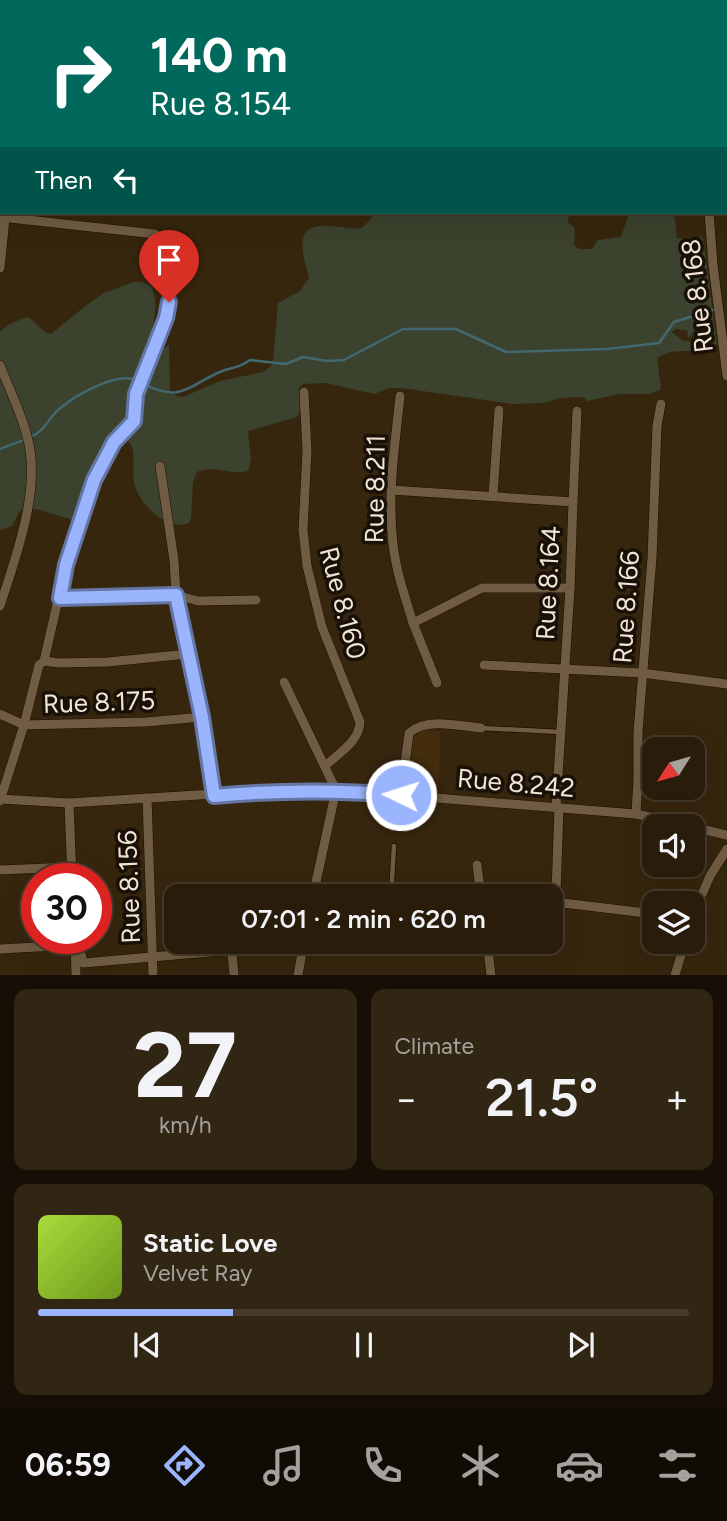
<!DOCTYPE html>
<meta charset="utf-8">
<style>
:root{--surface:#291c0a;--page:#312513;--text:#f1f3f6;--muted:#a5a19c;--line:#453a2b;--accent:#9ab5fd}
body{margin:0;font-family:Figtree,sans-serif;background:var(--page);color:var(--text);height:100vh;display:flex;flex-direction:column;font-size:26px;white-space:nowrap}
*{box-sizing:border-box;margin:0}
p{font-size:23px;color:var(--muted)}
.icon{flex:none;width:38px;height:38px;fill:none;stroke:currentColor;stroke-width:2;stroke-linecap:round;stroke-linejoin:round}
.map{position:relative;height:975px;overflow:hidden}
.side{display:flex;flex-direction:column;gap:14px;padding:14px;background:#170f06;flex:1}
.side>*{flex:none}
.banner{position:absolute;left:0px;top:0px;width:728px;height:214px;box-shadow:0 7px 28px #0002,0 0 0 2px var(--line);background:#00695c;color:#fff;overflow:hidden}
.needle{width:46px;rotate:233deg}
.tools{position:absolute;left:642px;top:737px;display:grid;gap:14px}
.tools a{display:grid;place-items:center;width:63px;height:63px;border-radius:14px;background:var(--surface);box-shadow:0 7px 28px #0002,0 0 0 2px var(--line);font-size:35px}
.speed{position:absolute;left:21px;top:863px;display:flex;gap:14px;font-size:35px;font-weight:700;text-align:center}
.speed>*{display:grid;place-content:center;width:91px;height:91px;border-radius:50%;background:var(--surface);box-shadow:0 7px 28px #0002,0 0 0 2px var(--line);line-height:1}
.speed .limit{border:10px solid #d22;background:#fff;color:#111}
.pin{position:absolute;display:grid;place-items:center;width:60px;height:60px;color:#fff;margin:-72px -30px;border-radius:50% 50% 50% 0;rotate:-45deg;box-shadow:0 0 7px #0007}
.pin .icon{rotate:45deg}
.me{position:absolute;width:77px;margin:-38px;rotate:274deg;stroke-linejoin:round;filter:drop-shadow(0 0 5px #0008)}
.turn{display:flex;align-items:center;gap:24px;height:147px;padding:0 35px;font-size:32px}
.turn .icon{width:91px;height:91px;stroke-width:2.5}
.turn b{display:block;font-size:49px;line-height:60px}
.then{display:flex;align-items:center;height:66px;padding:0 35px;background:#0003;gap:14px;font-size:26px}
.big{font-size:52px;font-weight:600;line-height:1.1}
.side .widget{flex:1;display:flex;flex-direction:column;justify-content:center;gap:10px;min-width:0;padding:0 24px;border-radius:14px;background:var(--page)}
.side .dial{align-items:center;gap:0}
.dial b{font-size:91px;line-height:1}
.song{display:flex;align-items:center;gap:21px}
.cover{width:84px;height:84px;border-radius:10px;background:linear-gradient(135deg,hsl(80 70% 55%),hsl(80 70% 35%))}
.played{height:7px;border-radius:4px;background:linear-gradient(90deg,var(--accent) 30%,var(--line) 30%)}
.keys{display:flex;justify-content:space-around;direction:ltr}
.heat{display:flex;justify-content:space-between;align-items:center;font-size:38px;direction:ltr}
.side .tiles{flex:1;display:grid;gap:14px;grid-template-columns:1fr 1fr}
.widget:last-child{grid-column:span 2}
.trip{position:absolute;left:164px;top:884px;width:399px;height:70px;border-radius:14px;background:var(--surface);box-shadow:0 7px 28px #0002,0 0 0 2px var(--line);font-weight:600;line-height:70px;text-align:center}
.dock{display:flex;height:112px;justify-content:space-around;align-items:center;background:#100b04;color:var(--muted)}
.dock .icon{width:49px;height:49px}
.dock .on{color:var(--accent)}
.dock b{font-size:32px;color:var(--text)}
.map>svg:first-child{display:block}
</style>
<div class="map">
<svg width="727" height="975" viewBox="0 0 727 975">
<rect width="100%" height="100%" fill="#37260e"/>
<polygon fill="#432d0e" points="418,729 440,731 439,788 413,785 407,777 411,736"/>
<path fill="#3b422d" d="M 374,212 L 569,212 L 568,222 L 575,228 L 574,245 L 579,249 L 592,249 L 598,240 L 621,237 L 629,213 L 670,214 L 675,218 L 677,238 C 686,241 695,234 703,238 L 717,344 L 712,350 L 706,349 L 707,337 L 704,329 L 708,318 L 703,315 L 690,337 L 687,337 L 688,331 L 676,329 L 672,332 L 683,341 C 691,341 698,343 700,350 L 669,352 L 657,358 L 661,389 L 649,394 L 620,394 L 587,401 L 584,397 L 561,398 L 543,403 L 513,404 L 401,388 L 388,388 L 375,394 L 325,383 L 303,384 L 299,388 L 301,409 L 297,417 L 248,431 L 251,459 L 248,471 C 231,476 213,464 197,472 L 193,482 L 191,518 L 189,523 C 166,532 138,503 134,482 C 132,471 136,455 131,445 C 124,433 111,438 105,446 C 88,469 88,498 73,520 L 40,510 L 24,508 L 19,512 L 12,526 L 0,530 L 0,331 L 10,324 L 26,317 C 37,320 40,333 51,334 L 84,307 L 104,293 L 134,282 L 142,282 L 151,286 C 161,303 151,341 143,359 L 150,359 L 169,345 L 170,390 L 176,396 L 183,397 L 220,381 L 263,372 L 271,366 L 273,362 L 278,303 L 300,291 L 309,278 C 304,259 292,226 323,226 C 336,225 348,230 362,228 L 370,220 Z"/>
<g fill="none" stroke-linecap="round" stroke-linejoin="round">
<g stroke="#426972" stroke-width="2.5">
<path d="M 144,384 C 184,405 191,382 225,370 C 235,367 241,367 250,360 L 286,364 L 303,357 L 327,361 L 344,360 L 403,329 L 456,329 L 506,352 L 607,349 L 659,343 L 674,322 L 716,309"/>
<path d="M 0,449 C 11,444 25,441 36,434 C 45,429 50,417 58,410 C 74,396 118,370 138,381"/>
</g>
<g stroke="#1e0e00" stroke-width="6">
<g id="lane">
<polyline points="481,728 560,732"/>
<polyline points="391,896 394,846"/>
</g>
</g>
<g stroke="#1e0e00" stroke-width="10">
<g id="street">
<polyline points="51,0 52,2"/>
<polyline points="581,0 581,2"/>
<polyline points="365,2 365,0"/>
<polyline points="471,2 471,0"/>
<polyline points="0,35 2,35"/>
<polyline points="726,52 727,52"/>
<polyline points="726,126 727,126"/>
<polyline points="0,172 2,173"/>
<polyline points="709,212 713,265 727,376"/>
<polyline points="0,217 155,234 161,239 168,253 173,286 166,318 142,376 137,394 133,420 114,442 94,480 66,565 44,661 39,665 24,725 0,801"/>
<polyline points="0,268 5,218"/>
<path d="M 0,365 C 9,389 21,412 27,436 C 42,488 16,556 0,606"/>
<path d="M 304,392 L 307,451 L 303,530 L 307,566 L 322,627 L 360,722 C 359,742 339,753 325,766"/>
<path d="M 400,396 C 395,445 387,495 393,544 C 396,571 405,597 413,623 L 482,588 L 570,588"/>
<polyline points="160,466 174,560 176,595 202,717 213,796"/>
<polyline points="391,490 573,502 570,588 556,807"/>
<polyline points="493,495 499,410"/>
<polyline points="573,502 577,411"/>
<polyline points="60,598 176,595 198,601 256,600"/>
<polyline points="413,623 437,683"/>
<polyline points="44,661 59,663 108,662 188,654"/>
<polyline points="484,665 642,673 727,684"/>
<polyline points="284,682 336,790 313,896"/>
<polyline points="0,714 24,725 146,722 202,717"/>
<path d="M 401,795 L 409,733 C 427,717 459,726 481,728"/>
<polyline points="147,798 153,975"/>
<polyline points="0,799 69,803 262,791 336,790 636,814 691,826"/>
<polyline points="69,803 72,878"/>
<polyline points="559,808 556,893 563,903 654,914"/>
<polyline points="636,814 638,779 638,732 652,558 657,426 661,404"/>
<polyline points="693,827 727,835"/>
<polyline points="477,865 481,896"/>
<polyline points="0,870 70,867"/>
<polyline points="227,894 227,896"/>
<polyline points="693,915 710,876 727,849"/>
<polyline points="75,938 76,975"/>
<polyline points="231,942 234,975"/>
<polyline points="487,942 491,975"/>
<polyline points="0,949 74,945 81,954 83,963 232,950 302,950"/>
<polyline points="298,975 304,942"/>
<polyline points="675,975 685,942"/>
</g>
</g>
<g stroke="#1e0e00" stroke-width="18">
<g id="highway">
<polyline points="726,155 727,155"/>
<polyline points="0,194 2,194"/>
</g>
</g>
<use href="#lane" stroke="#705c43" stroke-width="4.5"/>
<use href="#street" stroke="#705c43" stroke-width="9"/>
<use href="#highway" stroke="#e1823d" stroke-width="16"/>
</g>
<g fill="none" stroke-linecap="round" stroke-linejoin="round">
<g stroke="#6476a4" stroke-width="18">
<path id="route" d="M 169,302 L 166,318 L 136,394 L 134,421 L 114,442 L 94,480 L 66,565 L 60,598 L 176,595 L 202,717 L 214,796 C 277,790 338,790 401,795"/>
</g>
<use href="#route" stroke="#9ab5fd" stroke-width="12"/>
</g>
<g text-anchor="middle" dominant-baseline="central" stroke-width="7" stroke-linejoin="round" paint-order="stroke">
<g font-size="26" fill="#f0e5d6" stroke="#191107">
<text transform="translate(697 296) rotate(-97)">Rue 8.168</text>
<text transform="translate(375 489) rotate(-89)">Rue 8.211</text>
<text transform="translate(548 583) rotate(-87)">Rue 8.164</text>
<text transform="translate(343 603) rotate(75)">Rue 8.160</text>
<text transform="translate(626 607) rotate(-86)">Rue 8.166</text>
<text transform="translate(99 702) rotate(-2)">Rue 8.175</text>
<text transform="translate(516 783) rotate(5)">Rue 8.242</text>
<text transform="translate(129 887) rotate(-92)">Rue 8.156</text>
</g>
</g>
</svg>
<div class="tools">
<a><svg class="needle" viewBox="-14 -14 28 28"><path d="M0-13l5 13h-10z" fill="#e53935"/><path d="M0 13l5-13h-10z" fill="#a5a19c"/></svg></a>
<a><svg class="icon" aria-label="sound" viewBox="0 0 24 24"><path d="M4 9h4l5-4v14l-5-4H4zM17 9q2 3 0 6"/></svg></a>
<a><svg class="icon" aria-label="layers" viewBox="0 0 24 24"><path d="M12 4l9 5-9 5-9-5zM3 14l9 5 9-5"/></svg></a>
</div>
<div class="speed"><div class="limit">30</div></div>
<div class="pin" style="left:169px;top:302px;background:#d93025"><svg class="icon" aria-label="arrive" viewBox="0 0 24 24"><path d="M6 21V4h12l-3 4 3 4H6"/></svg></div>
<svg class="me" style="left:401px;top:795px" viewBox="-20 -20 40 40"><circle r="17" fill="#9ab5fd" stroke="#fff" stroke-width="3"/><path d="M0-11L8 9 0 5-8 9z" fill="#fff"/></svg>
<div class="trip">07:01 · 2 min · 620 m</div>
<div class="banner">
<div class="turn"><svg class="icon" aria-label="right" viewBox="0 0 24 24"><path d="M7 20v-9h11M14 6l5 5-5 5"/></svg><div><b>140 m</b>Rue 8.154</div></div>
<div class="then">Then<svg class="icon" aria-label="left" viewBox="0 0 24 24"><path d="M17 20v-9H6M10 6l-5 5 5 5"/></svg></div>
</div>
</div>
<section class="side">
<div class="tiles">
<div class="widget dial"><b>27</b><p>km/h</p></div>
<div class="widget"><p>Climate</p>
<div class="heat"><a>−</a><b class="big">21.5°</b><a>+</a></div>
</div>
<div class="widget">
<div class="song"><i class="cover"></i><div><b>Static Love</b><p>Velvet Ray</p></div></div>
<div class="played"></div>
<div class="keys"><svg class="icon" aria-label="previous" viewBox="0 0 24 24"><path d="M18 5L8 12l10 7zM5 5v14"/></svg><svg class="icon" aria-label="pause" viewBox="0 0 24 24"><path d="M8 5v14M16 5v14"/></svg><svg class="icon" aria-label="next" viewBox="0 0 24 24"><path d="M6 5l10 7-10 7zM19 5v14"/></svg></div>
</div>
</div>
</section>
<nav class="dock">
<b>06:59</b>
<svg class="icon on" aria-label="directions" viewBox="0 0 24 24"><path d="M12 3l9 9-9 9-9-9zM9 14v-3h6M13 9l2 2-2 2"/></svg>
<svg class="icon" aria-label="music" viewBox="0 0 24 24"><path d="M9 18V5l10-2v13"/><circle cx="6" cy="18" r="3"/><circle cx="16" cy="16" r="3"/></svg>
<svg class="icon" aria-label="phone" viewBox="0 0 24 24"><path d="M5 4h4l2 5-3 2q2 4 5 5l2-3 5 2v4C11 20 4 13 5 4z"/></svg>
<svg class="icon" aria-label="climate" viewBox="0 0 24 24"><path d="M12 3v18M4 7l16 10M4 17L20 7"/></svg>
<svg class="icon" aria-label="car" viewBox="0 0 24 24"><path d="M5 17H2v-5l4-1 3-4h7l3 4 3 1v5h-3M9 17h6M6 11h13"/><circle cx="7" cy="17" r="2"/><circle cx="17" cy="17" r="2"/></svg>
<svg class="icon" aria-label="filters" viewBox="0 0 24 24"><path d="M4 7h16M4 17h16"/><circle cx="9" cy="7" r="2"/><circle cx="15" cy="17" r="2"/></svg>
</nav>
